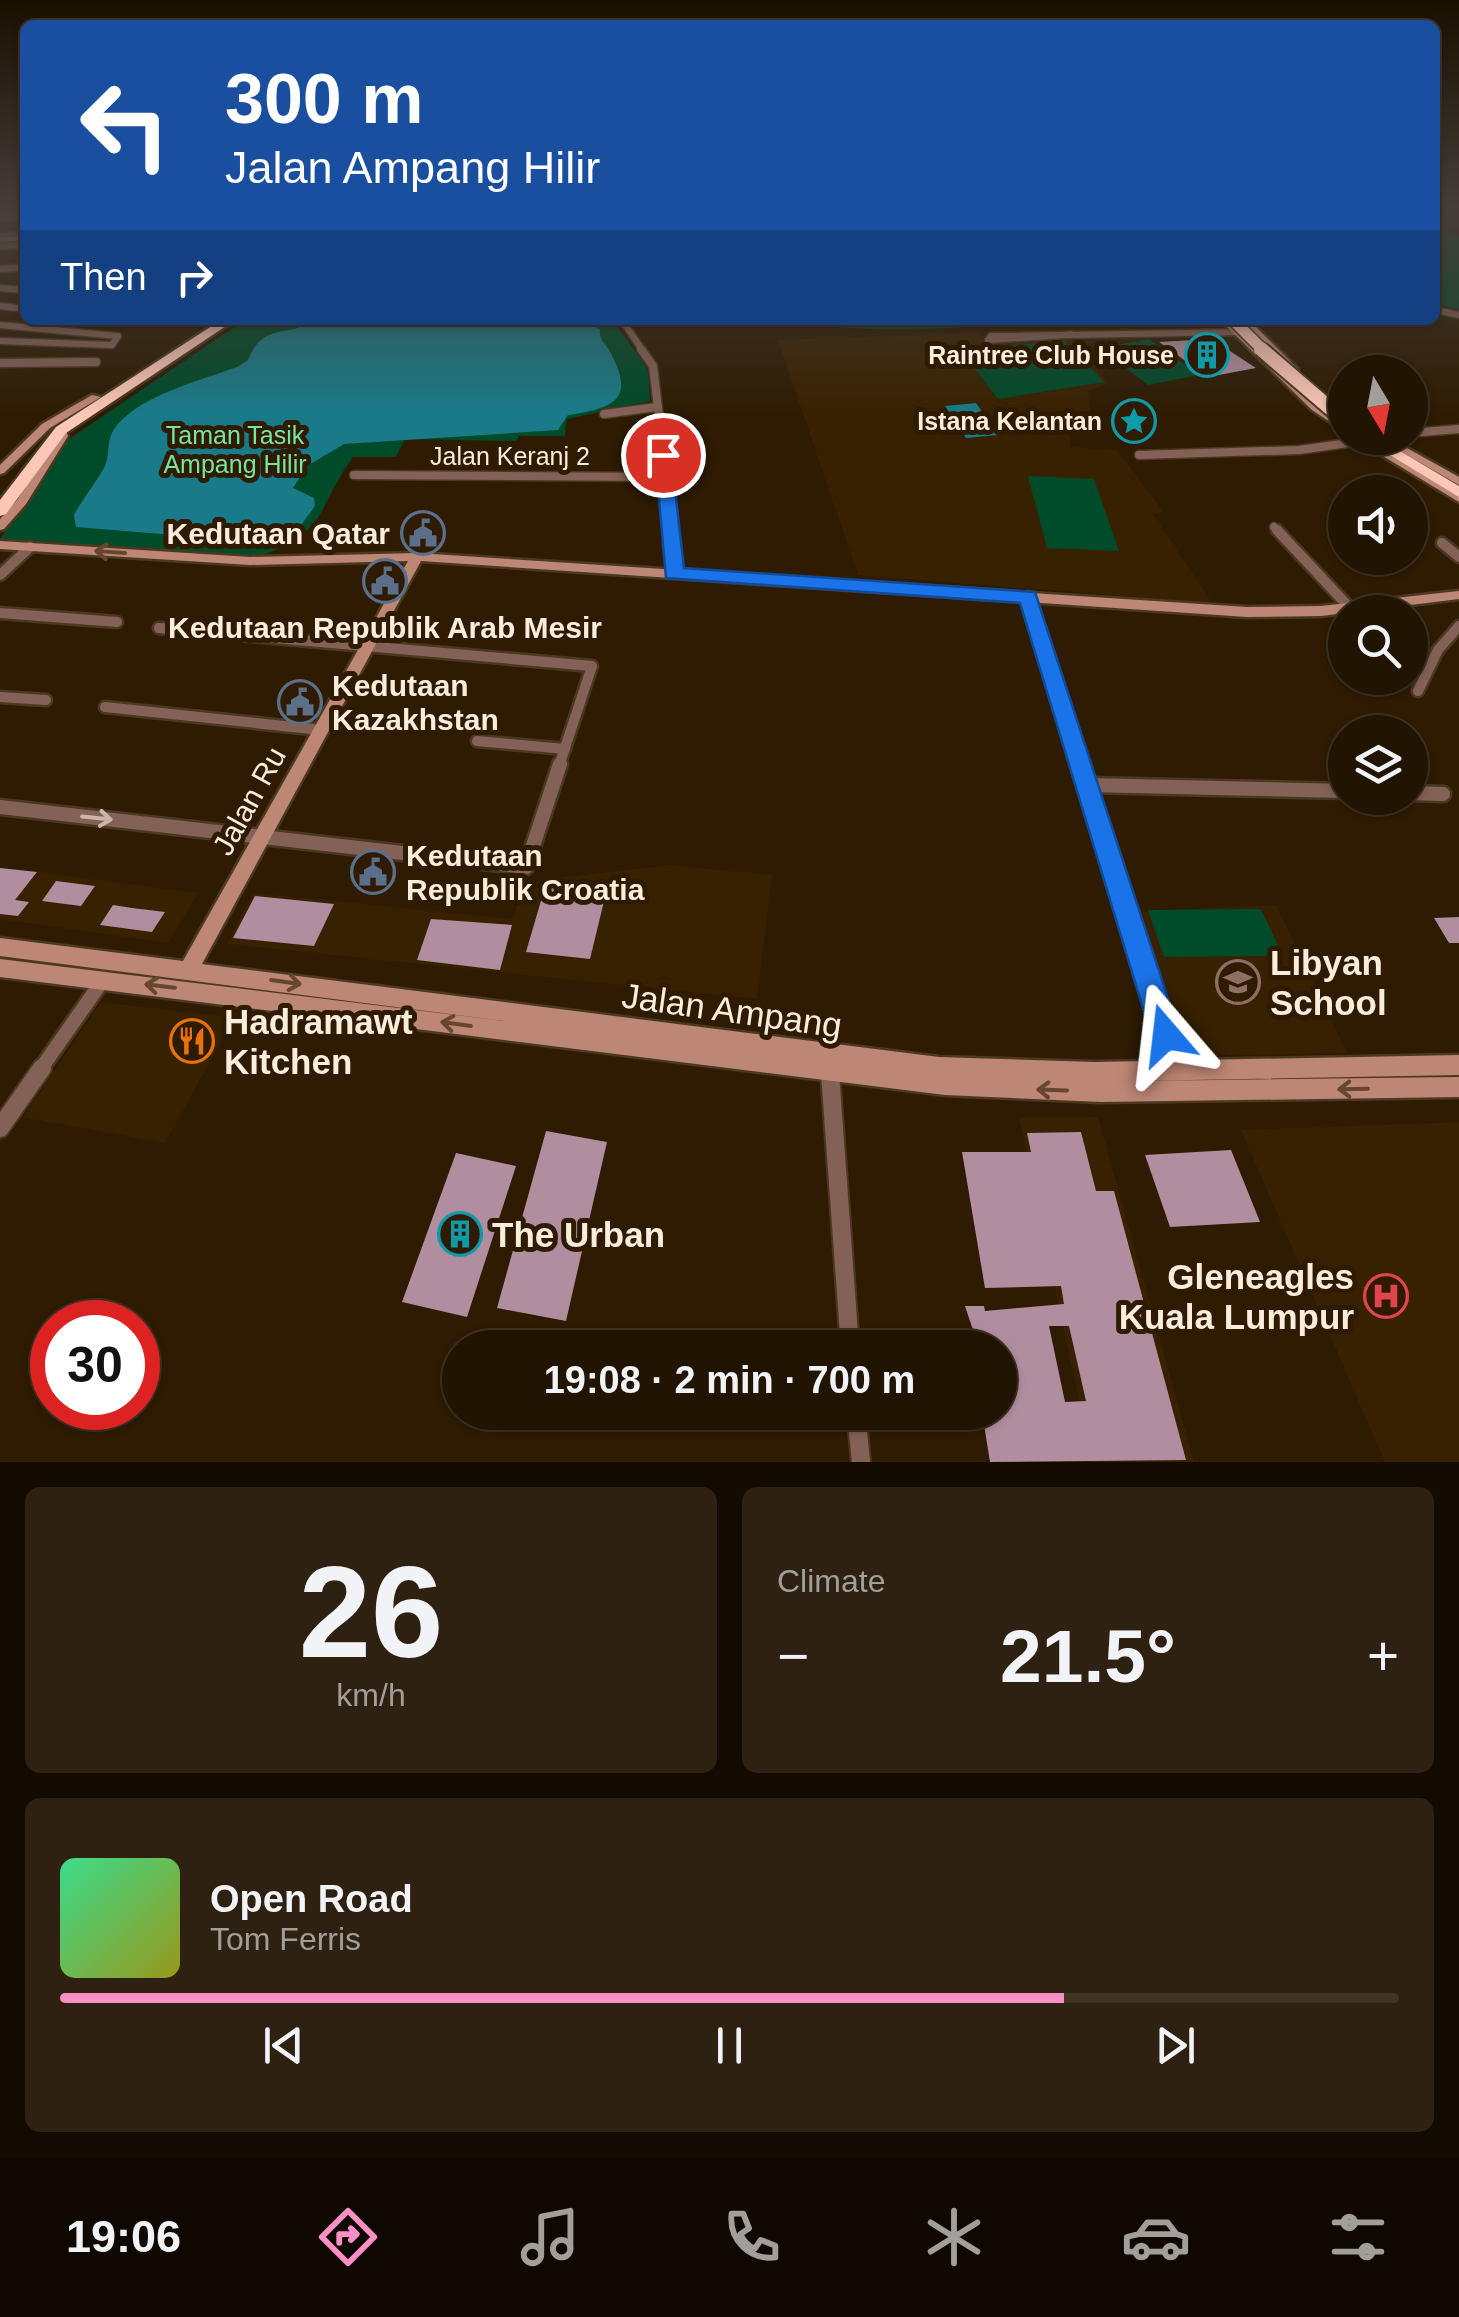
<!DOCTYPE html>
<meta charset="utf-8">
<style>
:root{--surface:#221402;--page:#2e2111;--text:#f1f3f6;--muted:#a29e99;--line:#3f3324;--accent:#fa8fc6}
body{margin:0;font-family:Arial,sans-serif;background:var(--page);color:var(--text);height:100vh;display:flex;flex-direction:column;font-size:38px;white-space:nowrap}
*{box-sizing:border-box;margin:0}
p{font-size:32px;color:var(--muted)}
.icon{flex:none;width:55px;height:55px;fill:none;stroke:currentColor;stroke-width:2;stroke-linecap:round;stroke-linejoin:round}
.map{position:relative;height:1462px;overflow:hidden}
.details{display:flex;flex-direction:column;gap:25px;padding:25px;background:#130b01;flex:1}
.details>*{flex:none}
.banner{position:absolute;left:20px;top:20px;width:1420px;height:305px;border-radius:15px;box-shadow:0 2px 8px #0004,0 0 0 2px var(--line);background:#1a4fa0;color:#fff;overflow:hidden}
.needle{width:65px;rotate:170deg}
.controls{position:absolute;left:1328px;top:355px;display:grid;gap:20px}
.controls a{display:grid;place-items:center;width:100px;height:100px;border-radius:50%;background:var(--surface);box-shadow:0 2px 8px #0004,0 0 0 2px var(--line);font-size:50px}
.speed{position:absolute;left:30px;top:1300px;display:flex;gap:20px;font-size:50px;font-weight:700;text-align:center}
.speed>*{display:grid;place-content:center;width:130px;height:130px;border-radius:50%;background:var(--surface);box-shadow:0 2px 8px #0004,0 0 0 2px var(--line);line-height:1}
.speed .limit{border:15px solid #d22;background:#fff;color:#111}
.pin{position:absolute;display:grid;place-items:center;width:85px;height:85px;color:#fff;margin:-42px;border:5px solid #fff;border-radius:50%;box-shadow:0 2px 10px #0007}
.me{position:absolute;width:110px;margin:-55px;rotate:343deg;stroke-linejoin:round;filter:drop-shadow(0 0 8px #0008)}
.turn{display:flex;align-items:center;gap:35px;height:210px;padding:0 40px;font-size:45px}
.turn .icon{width:130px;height:130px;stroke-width:2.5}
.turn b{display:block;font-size:70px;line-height:85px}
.then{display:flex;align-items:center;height:95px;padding:0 40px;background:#0003;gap:20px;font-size:38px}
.big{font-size:75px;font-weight:800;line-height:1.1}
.details .tile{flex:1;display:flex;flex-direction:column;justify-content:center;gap:15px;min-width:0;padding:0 35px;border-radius:15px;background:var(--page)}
.details .dial{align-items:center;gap:0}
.dial b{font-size:130px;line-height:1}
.song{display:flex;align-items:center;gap:30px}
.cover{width:120px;height:120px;border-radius:15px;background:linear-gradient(135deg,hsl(150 70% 55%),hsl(60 70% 35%))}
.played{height:10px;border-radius:5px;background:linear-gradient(90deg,var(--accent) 75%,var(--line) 75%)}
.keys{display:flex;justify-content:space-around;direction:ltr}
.heat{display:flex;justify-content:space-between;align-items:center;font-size:55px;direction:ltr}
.details .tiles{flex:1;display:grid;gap:25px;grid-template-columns:1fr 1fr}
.tile:last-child{grid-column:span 2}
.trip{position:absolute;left:442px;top:1330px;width:575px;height:100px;border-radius:50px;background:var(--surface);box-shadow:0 2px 8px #0004,0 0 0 2px var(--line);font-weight:800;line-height:100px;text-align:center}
.tabs{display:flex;height:160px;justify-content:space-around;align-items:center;background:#0e0801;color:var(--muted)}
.tabs .icon{width:70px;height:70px}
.tabs .current{color:var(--accent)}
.tabs b{font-size:45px;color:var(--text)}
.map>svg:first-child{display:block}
</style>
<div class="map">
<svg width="1459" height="1462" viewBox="0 0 1459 1462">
<rect width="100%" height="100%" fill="#2e1b02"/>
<g fill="#382100">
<polygon points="979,333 986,345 1068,339 1109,383 1088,391 1091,417 1070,422 1070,447 1117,450 1164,512 1153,514 1212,603 858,575 778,340"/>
<polygon points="669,865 772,875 757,999 227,944 253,893 513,919 524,882"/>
<polygon points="0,867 198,893 168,943 0,919"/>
<polygon points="1276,905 1347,1053 1189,1056 1138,912"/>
<polygon points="101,1002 234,1018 165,1143 23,1117"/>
<polygon points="1019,1117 1098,1117 1194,1462 1092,1462"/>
<polygon points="1459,1122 1459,1462 1385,1462 1241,1130"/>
</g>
<g fill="#004b29">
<polygon points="1435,225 1459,237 1459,309 1435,304"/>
<path d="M 245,320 L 613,320 L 648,370 L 650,401 L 567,419 L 565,436 L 519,436 L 516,441 L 405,439 L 396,457 L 353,457 C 316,508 329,532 260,556 L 0,539 L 69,439 Z"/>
<path d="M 807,320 L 1006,320 C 977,331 832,334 807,320 Z"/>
<polygon points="1149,339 1199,375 1148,385 1100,348"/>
<polygon points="1065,341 1104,382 998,399 961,350"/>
<polygon points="1028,476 1094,479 1119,551 1047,548"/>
<polygon points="1261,909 1283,956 1164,957 1148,910"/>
</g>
<g fill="#197b89">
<path d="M 315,320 L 572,320 L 576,325 L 588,324 L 600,329 C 599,341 604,341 609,350 C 637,400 614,408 568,415 L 558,430 L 344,444 L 307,466 L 293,488 L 314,498 L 315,506 L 299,528 L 282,534 L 198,537 L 76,527 L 74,515 C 83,498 95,484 104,468 C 111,455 105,439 117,425 C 144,394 199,381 237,367 L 248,360 C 264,321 286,339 315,320 Z"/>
<polygon points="976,403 998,435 966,438 945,406"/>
</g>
<g fill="#b18e9f" fill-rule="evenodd">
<polygon points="1194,340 1213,340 1256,368 1208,377 1159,342"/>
<polygon points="0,868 37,872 15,900 29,902 18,916 0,914"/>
<polygon points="56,881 95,886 81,906 42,901"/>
<polygon points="545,887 606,893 590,959 526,952"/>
<polygon points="255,896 334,904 314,946 233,938"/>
<polygon points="113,905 132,908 165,912 152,932 100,925"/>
<polygon points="1459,917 1459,943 1449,943 1434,918"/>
<polygon points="431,919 512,925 500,970 417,960"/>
<polygon points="546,1131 607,1142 566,1321 497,1308"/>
<path d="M 1081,1132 L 1096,1191 L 1114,1191 L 1186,1460 L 990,1462 L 982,1412 L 1000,1412 L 1000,1348 L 979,1348 L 965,1306 L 984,1306 L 985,1311 L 1064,1304 L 1061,1286 L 985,1288 L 962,1152 L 1031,1152 L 1027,1133 ZM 1049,1326 L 1069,1326 L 1086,1401 L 1065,1402 Z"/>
<polygon points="1231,1150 1260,1222 1170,1227 1145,1155"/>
<polygon points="456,1153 516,1166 467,1317 402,1302"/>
</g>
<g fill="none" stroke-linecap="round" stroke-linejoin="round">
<g stroke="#4b3821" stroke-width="9">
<g id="street-far4">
<polyline points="0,218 25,216"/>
<polyline points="0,236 25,235"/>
<polyline points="0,246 25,245"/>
<polyline points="0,269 25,267"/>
<polyline points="0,288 25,290"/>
<polyline points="0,306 25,309"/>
<polyline points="1435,310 1459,315"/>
<polyline points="622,320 643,351"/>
<polyline points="0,325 118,336 112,345 0,341"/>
<polygon points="1065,335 988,340 991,336"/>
<polyline points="1065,335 1071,334"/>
<polyline points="1065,335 1245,332"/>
</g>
</g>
<g stroke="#4b3821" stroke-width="11">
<g id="street-far3">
<polyline points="641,349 653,366 673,532"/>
<polyline points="0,363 96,362"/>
<polyline points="604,414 657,407"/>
<polyline points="1410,433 1459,429"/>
<polyline points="1139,455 1299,450 1362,441"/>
<polyline points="354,475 665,477"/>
<polyline points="1274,527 1279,532"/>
</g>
</g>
<g stroke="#4b3821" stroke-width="15">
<g id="street-far2">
<polyline points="672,530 673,573"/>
<polyline points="1277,530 1350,608"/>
<polyline points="1442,543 1459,557"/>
<polyline points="0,575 30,547"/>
<polyline points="1029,597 1082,766"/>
<polyline points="0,613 117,622"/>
<polyline points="159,628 592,666 559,766"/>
<polyline points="1418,691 1438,650 1459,626"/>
<polyline points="0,697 46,700"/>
<polyline points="105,707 321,730"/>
<polyline points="477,741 565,749"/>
</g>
</g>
<g stroke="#4b3821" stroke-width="19">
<g id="street-far1">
<polyline points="1081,764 1176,1070"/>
<polyline points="1089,785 1345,791"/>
<polyline points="1410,793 1443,794"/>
<polyline points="0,807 526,867 560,764"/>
<polyline points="40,1070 103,980"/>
</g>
</g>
<g stroke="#4b3821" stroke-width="22">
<g id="street">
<polyline points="830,1073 850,1348"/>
<polyline points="0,1128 42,1068"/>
<polyline points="856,1412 861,1462"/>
</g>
</g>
<g stroke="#4b3821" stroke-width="5">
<g id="secondary">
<polygon points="25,236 25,240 0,242 0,238"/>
<polygon points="1220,320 1229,320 1320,406 1345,424 1345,432 1312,410"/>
<polygon points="1240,320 1249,320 1298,369 1298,373 1292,373"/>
<polygon points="92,395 101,397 50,428 4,473 0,474 0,465 42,424"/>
<polygon points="57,428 65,428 68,436 26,504 4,529 0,530 0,519 17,500 58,436"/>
<polygon points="1353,438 1365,438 1459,494 1459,502"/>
<polygon points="1377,438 1389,438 1459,477 1459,485"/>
<polygon points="0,541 250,557 417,553 1247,607 1321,606 1459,591 1459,599 1321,616 1247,617 421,561 202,964 939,1057 1095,1062 1459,1055 1459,1075 1135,1081 1459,1077 1459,1097 1101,1102 945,1095 0,977 0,959 504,1021 0,956 0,938 183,961 408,561 250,565 0,549"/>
</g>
</g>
<g stroke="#4b3821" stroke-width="5">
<g id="highway">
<polygon points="221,320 235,320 66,433 6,514 0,516 0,500 56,427"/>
<polygon points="1362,438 1378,438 1459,486 1459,497"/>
</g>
</g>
<use href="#street-far4" stroke="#846157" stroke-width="6"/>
<use href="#street-far3" stroke="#846157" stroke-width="8"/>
<use href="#street-far2" stroke="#846157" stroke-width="10"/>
<use href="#street-far1" stroke="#846157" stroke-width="14"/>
<use href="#street" stroke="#846157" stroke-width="18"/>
<use href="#secondary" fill="#bd8675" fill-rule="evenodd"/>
<use href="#highway" fill="#fcc7b7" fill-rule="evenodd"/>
<g stroke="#4b3821" stroke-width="14" stroke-linecap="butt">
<polyline id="highway-bridge-far1" points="1233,320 1264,351"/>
</g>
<g stroke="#4b3821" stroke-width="18" stroke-linecap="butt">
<polyline id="highway-bridge" points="1261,349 1345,421"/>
</g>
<use href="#highway-bridge-far1" stroke="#fcc7b7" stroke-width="11"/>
<use href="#highway-bridge" stroke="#fcc7b7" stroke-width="14"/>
</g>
<defs><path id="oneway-shaft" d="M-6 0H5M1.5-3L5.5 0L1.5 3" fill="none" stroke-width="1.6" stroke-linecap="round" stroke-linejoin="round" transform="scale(2.5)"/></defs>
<g stroke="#674630">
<use href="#oneway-shaft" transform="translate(110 552) rotate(-176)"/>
<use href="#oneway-shaft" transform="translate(286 982) rotate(8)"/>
<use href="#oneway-shaft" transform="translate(160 986) rotate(-173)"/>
<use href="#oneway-shaft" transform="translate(456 1024) rotate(-172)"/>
<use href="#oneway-shaft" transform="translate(1353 1089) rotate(179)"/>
<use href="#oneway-shaft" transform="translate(1052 1090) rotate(-178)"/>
</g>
<use stroke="#cbb5a8" href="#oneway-shaft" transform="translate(97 818) rotate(6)"/>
<linearGradient id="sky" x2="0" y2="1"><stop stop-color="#190f01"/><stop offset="0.51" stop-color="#463f39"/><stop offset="1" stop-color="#463f39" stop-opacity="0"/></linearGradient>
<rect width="1459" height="415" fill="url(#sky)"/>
<polygon fill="#1a73e8" stroke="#114b97" stroke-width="2.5" points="663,450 671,455 684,568 1035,592 1180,1035 1176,1045 1166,1050 1155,1045 1151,1035 1020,603 666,578 655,455"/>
<defs>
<g id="building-ring" transform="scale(2.25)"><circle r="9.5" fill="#2e1b02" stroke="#0f9aa8" stroke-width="1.5"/><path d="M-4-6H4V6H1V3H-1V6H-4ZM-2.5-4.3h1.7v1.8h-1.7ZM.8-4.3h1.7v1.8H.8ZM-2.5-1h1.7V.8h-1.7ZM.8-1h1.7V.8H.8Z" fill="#0f9aa8"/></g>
<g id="sight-ring" transform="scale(2.25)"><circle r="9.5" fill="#2e1b02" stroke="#0f9aa8" stroke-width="1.5"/><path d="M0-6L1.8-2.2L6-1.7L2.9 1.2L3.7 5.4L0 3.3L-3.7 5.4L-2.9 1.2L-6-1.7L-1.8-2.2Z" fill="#0f9aa8"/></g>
<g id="civic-ring" transform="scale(2.25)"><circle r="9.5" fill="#2e1b02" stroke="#5c6f8a" stroke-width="1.5"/><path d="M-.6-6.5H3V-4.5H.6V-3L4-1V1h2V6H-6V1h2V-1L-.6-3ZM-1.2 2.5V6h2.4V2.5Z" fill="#5c6f8a"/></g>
<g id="school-ring" transform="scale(2.25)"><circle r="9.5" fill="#2e1b02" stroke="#8d6e63" stroke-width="1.5"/><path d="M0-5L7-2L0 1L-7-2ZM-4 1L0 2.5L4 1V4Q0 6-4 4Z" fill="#8d6e63"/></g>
<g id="restaurant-ring" transform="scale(2.25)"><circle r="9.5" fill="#2e1b02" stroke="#e8710a" stroke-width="1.5"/><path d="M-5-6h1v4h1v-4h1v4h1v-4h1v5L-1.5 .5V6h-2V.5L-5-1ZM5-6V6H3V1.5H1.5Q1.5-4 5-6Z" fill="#e8710a"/></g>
<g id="hospital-ring" transform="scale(2.25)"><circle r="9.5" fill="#2e1b02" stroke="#e0444e" stroke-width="1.5"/><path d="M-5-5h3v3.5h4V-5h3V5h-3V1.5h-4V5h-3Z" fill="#e0444e"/></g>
</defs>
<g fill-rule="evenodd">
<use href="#building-ring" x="1207" y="355"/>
<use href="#sight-ring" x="1134" y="421"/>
<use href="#civic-ring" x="423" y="533"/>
<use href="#civic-ring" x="385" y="581"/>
<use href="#civic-ring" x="300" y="702"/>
<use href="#civic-ring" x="373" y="872"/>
<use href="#school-ring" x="1238" y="982"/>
<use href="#restaurant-ring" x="192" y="1041"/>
<use href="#building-ring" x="460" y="1234"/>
<use href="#hospital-ring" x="1386" y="1296"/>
</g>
<g text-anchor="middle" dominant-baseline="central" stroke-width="10" stroke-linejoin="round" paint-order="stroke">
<g font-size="25" font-weight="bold" fill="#faedde" stroke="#2e1b02" text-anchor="end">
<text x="1174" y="355">Raintree Club House</text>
<text x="1102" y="421">Istana Kelantan</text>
</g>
<g font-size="25" fill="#76e4a3" stroke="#2e1b02">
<text x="235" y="435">Taman Tasik<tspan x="235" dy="29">Ampang Hilir</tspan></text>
</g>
<g font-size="25" fill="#faedde" stroke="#2e1b02">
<text x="510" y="456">Jalan Keranj 2</text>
</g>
<g font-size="30" font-weight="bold" fill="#faedde" stroke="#2e1b02" text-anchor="start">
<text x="390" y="533" text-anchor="end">Kedutaan Qatar</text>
<text x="385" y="627" text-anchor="middle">Kedutaan Republik Arab Mesir</text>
<text x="332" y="685">Kedutaan<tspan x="332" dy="34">Kazakhstan</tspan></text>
<text x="406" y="855">Kedutaan<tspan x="406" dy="34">Republik Croatia</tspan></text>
</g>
<g font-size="30" fill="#faedde" stroke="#2e1b02">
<text transform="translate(249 801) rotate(-61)">Jalan Ru</text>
</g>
<g font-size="35" font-weight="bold" fill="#faedde" stroke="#2e1b02" text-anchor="start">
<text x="1270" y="962">Libyan<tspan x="1270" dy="40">School</tspan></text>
<text x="224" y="1021">Hadramawt<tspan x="224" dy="40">Kitchen</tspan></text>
<text x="492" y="1234">The Urban</text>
<text x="1354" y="1276" text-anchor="end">Gleneagles<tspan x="1354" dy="40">Kuala Lumpur</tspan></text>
</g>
<g font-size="35" fill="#faedde" stroke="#2e1b02">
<text transform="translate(732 1010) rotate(8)">Jalan Ampang</text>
</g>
</g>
</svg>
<div class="controls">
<a><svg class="needle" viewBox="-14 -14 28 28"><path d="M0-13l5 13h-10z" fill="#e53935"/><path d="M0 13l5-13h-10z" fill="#a29e99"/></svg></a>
<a><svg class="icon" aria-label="sound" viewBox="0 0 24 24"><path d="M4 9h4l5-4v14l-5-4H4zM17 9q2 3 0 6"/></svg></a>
<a><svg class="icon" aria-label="search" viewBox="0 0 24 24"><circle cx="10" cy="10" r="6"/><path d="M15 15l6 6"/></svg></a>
<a><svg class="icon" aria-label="layers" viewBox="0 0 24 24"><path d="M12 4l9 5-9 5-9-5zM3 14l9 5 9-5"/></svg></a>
</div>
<div class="speed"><div class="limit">30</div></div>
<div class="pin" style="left:663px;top:455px;background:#d93025"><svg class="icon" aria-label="arrive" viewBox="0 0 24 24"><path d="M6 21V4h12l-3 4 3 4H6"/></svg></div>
<svg class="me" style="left:1166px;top:1035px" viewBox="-20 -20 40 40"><path d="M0-17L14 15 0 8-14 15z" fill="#1a73e8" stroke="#fff" stroke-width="4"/></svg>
<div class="trip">19:08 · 2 min · 700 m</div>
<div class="banner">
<div class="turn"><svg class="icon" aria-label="left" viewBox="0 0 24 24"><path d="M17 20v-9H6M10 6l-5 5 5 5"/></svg><div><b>300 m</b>Jalan Ampang Hilir</div></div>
<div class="then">Then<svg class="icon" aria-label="right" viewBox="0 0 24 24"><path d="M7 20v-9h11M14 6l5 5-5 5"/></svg></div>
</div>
</div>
<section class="details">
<div class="tiles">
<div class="tile dial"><b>26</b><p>km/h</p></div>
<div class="tile"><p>Climate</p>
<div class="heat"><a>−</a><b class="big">21.5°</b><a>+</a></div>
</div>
<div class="tile">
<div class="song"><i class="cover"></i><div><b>Open Road</b><p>Tom Ferris</p></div></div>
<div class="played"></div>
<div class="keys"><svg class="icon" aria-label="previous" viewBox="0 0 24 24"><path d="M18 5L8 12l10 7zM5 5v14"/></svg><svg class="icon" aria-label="pause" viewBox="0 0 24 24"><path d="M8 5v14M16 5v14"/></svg><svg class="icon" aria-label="next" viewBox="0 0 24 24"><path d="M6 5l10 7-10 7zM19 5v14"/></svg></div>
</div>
</div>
</section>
<nav class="tabs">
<b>19:06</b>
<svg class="icon current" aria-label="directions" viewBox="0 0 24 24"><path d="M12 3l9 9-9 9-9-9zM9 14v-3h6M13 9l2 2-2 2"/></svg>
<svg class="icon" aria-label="music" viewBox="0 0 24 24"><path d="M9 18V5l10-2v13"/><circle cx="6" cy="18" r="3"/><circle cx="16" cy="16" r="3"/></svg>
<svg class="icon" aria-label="phone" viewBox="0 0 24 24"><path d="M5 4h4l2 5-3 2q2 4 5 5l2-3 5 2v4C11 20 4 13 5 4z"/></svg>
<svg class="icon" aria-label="climate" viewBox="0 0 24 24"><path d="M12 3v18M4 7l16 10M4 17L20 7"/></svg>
<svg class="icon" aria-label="car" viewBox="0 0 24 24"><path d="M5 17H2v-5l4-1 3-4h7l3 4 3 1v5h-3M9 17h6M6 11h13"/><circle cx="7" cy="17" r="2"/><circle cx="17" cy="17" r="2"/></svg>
<svg class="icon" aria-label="filters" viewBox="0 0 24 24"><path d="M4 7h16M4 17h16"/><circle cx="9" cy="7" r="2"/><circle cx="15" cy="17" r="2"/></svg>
</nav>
